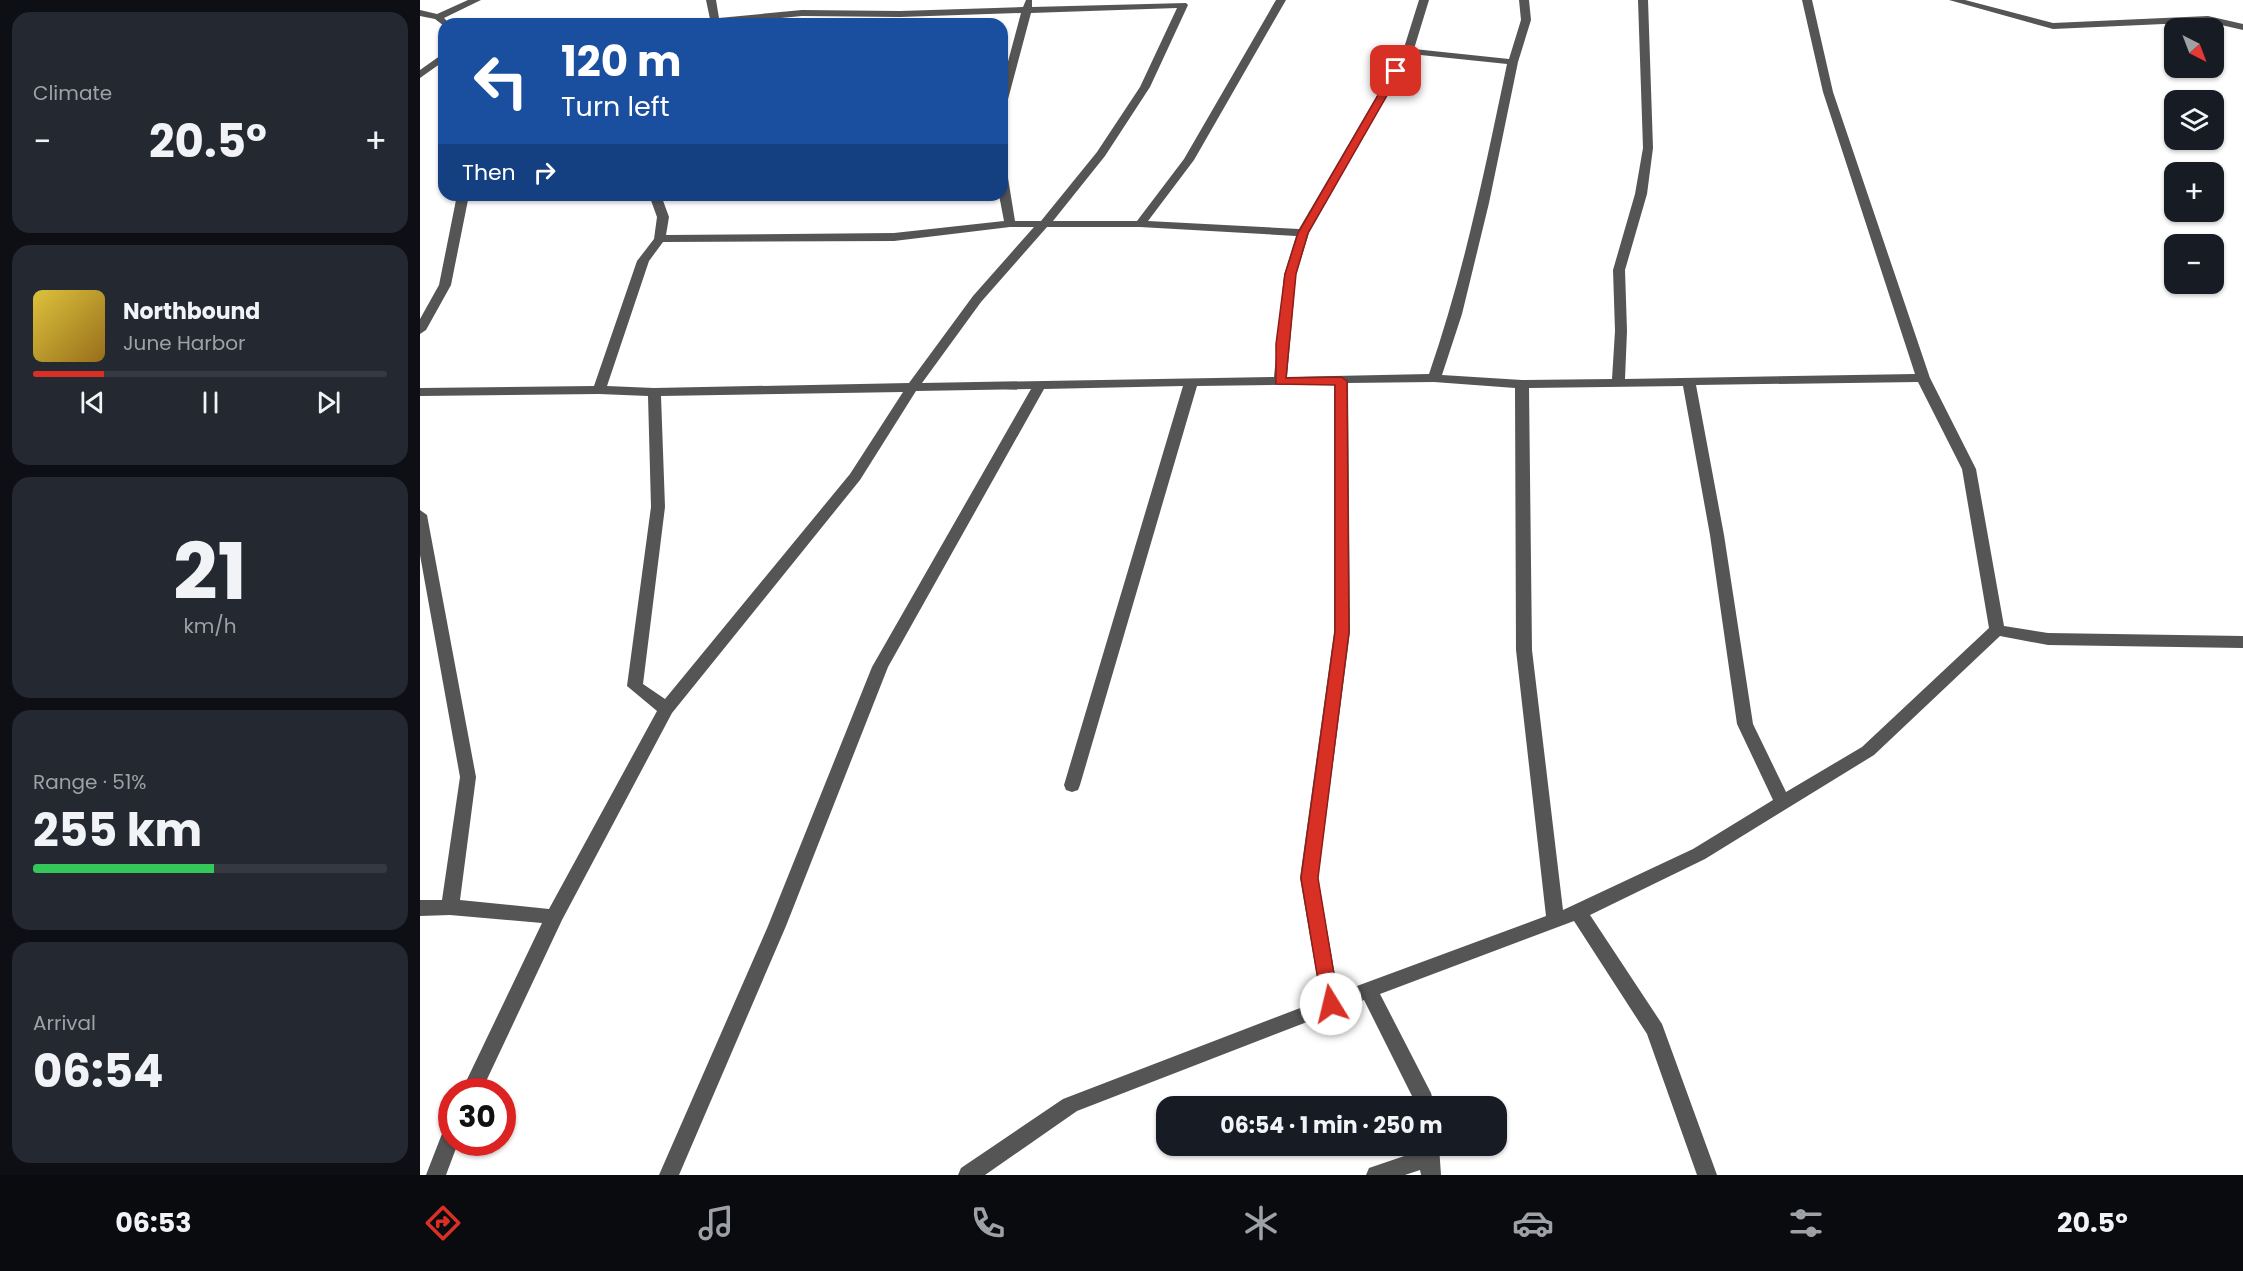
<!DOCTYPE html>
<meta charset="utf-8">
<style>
:root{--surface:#171b24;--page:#242831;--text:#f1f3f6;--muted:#9ea1a6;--line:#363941;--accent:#d93025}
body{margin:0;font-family:Poppins,sans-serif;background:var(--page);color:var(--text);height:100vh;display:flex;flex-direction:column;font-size:22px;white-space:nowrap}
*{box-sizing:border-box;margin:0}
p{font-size:20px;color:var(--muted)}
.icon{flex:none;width:33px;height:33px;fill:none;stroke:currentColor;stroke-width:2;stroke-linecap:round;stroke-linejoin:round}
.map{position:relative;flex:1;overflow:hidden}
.sheet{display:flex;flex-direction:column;gap:12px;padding:12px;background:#0d0f14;width:420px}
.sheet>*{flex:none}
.banner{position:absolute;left:18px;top:18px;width:570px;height:183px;border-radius:18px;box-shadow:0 2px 4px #0004;background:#1a4fa0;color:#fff;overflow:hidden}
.needle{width:39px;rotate:138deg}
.tools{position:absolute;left:1744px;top:18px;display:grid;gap:12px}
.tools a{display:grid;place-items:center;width:60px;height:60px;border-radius:12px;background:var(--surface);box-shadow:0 2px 4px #0004;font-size:30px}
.speed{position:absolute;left:18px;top:1078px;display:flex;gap:12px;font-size:30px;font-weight:700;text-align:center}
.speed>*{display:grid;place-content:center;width:78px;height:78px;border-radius:50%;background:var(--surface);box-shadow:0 2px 4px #0004;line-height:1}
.speed .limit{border:9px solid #d22;background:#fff;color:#111}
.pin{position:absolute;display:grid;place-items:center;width:51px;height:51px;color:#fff;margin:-26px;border-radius:12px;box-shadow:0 3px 9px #0006}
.me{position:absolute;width:66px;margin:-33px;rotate:351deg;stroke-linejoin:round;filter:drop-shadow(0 0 4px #0008)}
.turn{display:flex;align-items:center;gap:21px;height:126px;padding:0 24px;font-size:27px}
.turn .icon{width:78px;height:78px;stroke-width:2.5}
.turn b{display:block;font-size:42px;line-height:51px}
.then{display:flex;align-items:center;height:57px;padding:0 24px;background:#0003;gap:12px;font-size:22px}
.big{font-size:45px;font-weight:700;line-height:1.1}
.sheet .card{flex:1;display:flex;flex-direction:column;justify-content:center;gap:9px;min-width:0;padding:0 21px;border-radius:18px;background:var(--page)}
.sheet .dial{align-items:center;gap:0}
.dial b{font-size:78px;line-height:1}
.song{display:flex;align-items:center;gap:18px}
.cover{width:72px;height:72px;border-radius:9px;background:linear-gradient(135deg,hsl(50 70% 55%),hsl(40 70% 35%))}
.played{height:6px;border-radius:3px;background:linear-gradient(90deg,var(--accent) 20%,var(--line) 20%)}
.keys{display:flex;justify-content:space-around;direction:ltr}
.heat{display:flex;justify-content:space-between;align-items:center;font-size:33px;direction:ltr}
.charge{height:9px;border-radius:4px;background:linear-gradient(90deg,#34c759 51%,var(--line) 0)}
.trip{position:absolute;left:736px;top:1096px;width:351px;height:60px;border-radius:18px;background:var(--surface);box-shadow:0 2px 4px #0004;font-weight:700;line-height:60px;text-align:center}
.menu{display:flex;height:96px;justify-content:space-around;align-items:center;background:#090b0e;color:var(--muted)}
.menu .icon{width:42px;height:42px}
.menu .active{color:var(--accent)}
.menu b{font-size:27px;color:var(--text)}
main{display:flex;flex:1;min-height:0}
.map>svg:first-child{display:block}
</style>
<main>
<section class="sheet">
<div class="card"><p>Climate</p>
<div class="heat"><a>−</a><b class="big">20.5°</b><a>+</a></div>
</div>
<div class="card">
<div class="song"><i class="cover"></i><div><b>Northbound</b><p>June Harbor</p></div></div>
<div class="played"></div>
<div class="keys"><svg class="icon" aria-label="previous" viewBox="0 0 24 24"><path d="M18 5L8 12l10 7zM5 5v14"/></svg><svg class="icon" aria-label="pause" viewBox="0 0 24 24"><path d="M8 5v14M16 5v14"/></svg><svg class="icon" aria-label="next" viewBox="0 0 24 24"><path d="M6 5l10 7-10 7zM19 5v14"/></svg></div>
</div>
<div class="card dial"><b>21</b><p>km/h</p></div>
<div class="card"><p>Range · 51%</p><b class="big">255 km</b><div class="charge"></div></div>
<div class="card"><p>Arrival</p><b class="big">06:54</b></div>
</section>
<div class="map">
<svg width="1823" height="1175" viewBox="0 0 1823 1175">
<rect width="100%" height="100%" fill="#fff"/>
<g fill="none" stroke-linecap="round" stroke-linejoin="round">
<g fill="#555" fill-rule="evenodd">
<polygon points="48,0 61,0 24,18 29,23 24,26 15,19 0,16 0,10 17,14"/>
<path d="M 286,0 L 296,0 L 299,18 L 382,10 L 480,11 L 603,7 L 606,0 L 612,0 L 612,7 L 766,3 L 768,5 L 730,87 L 685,156 L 633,221 L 717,221 L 764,159 L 856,0 L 866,0 L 774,160 L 728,221 L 879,229 L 983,51 L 999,0 L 1009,0 L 994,49 L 1089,59 L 1101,20 L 1099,0 L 1109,0 L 1111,20 L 1098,62 L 1069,203 L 1042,314 L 1022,375 L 1102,380 L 1192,379 L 1195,331 L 1193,270 L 1215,194 L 1223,148 L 1218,0 L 1228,0 L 1233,148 L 1227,194 L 1205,270 L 1207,331 L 1205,379 L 1495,374 L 1403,92 L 1382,0 L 1392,0 L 1413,92 L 1510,378 L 1556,469 L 1584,626 L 1628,633 L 1823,636 L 1823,648 L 1628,645 L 1580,636 L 1454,755 L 1285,859 L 1170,915 L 1242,1024 L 1297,1175 L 1277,1175 L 1227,1034 L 1154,921 L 960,994 L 1011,1093 L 1015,1107 L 995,1107 L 994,1100 L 944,1000 L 657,1111 L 565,1175 L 538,1175 L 541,1168 L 643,1099 L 901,1000 L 880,878 L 914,632 L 914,384 L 777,386 L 660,785 L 658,790 L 652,792 L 646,790 L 644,785 L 763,386 L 624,389 L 468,667 L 366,926 L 259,1175 L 239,1175 L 348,926 L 452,667 L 611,389 L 496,391 L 440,480 L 252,713 L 142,920 L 61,1092 L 41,1092 L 122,923 L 30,915 L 0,916 L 0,900 L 22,900 L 40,777 L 0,555 L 0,510 L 7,515 L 56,777 L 40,900 L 129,909 L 237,711 L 207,686 L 231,507 L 228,396 L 179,394 L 0,396 L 0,388 L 174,386 L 217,261 L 234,239 L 237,217 L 229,195 L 241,195 L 249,217 L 246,235 L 474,233 L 584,221 L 579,195 L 582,195 L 582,175 L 588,178 L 595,221 L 621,221 L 677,152 L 720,87 L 757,8 L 611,13 L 587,103 L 582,106 L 582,84 L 601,13 L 480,17 L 382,16 L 297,24 L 261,24 L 266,21 L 290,19 ZM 991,54 L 1087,64 C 1065,169 1044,273 1009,374 L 867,377 L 876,275 L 889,233 ZM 590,227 L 614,227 L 553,296 L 489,383 L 234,388 L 187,386 L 229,261 L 243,242 L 474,241 ZM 627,227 L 720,227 L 876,236 L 864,275 L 854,377 L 502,383 L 561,302 ZM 1014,382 L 1095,388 L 1096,650 L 1126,916 L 918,993 L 898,878 L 930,632 L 928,383 ZM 1498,382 L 1542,469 L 1569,628 L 1442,747 L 1366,792 L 1333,724 L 1304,535 L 1276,385 ZM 1263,386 L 1290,535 L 1317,724 L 1353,800 L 1273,849 L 1143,910 L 1112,650 L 1109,388 ZM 483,392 L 430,474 L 245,699 L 223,684 L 245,507 L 241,396 Z"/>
<polygon points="1529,0 1545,0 1633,23 1788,16 1823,24 1823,30 1788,22 1633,29"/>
<polygon points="24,53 24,61 0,78 0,70"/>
<polygon points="37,195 49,195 31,285 6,330 0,334 0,319 19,285"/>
<polygon points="32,1124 32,1143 38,1143 26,1175 6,1175 25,1126"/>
<polygon points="999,1146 1019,1146 1021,1175 1001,1175 1000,1170 985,1175 946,1175 949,1168 999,1151"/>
</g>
</g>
<polygon fill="#d93025" stroke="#8d1f18" stroke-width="1.5" points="976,68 981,71 888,233 876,274 866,378 921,377 927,381 929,632 898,878 919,1004 917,1009 911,1011 905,1009 902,1004 881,878 915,632 915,385 856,384 856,344 865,274 878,233 972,71"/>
</svg>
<div class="tools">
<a><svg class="needle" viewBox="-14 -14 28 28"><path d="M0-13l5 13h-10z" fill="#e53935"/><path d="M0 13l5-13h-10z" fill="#9ea1a6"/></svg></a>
<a><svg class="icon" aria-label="layers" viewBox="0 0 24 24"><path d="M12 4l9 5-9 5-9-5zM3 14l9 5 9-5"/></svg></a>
<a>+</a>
<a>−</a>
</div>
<div class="speed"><div class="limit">30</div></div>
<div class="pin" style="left:976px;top:71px;background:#d93025"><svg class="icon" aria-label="arrive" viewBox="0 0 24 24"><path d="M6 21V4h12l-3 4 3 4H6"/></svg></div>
<svg class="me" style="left:911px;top:1004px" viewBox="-20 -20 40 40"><circle r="19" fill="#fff"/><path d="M0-13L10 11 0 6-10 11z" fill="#d93025"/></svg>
<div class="trip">06:54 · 1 min · 250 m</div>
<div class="banner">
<div class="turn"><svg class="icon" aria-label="left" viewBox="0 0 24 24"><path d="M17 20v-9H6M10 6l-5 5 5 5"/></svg><div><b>120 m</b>Turn left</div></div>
<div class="then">Then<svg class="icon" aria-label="right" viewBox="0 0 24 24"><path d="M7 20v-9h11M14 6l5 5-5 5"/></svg></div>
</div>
</div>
</main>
<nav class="menu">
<b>06:53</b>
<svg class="icon active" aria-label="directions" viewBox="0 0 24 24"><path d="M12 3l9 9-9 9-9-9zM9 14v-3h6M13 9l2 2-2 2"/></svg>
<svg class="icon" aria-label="music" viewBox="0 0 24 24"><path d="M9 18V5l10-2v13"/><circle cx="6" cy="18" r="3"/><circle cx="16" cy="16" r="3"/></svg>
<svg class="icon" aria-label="phone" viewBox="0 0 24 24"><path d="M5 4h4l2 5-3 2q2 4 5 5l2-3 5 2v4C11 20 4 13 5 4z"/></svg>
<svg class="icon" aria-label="climate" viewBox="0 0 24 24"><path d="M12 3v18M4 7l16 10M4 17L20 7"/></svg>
<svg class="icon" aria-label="car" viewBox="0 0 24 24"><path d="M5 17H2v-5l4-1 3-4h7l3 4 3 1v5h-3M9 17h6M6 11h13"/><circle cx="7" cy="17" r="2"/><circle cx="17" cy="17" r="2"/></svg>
<svg class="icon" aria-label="filters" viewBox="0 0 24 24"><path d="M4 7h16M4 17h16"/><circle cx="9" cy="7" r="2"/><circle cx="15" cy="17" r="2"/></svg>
<b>20.5°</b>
</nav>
